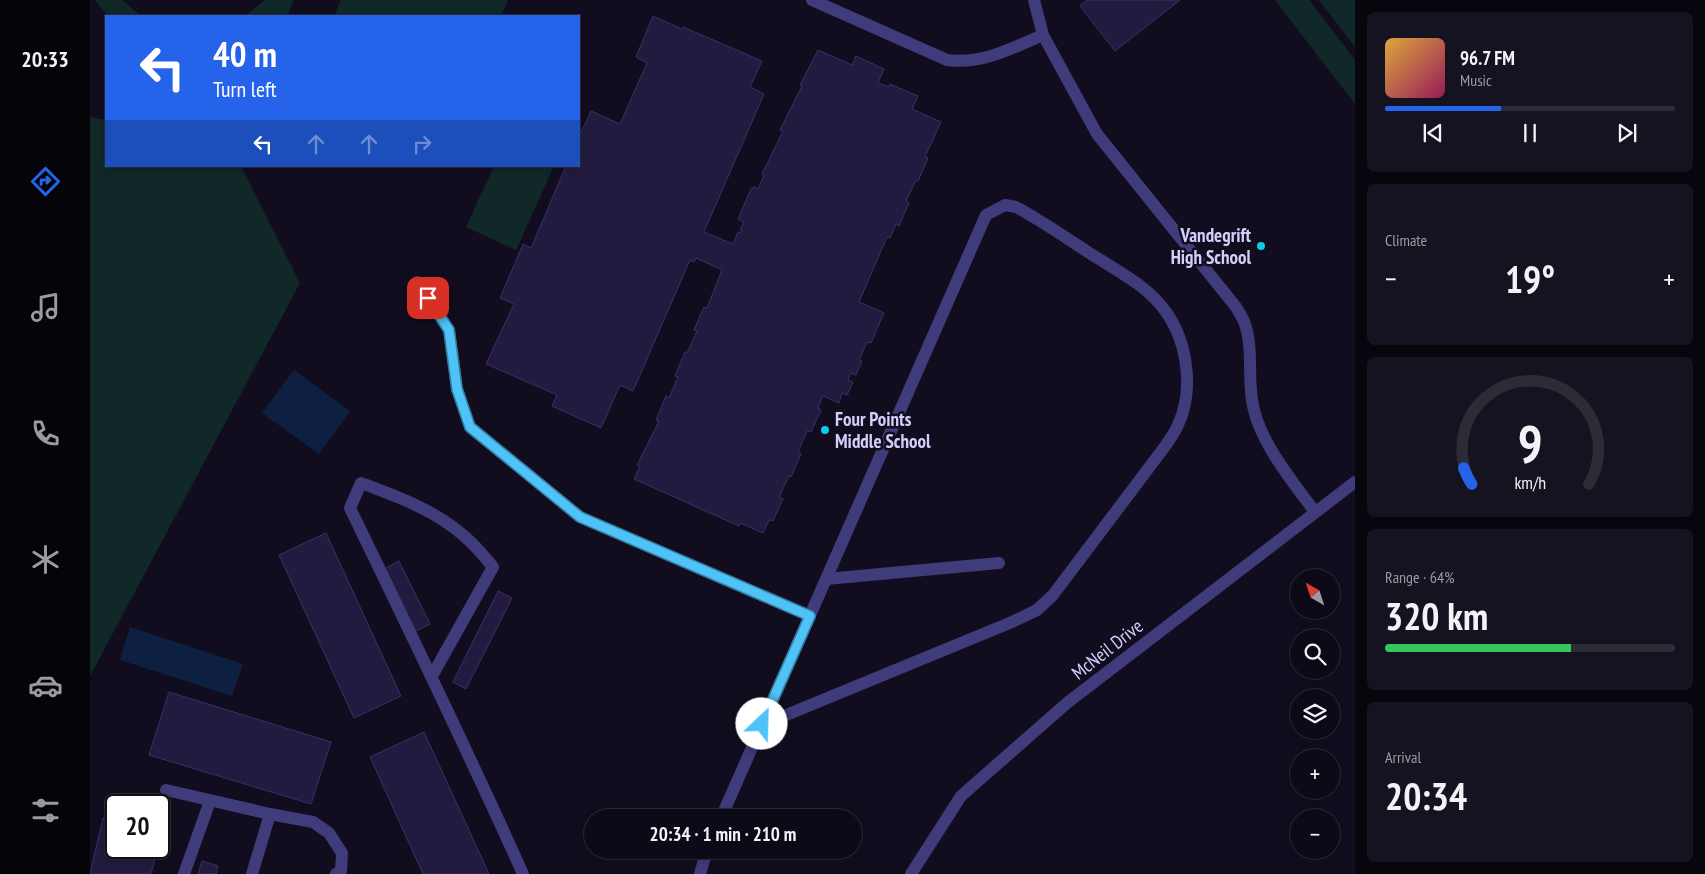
<!DOCTYPE html>
<meta charset="utf-8">
<style>
:root{--surface:#0d0a17;--page:#161320;--text:#f1f3f6;--muted:#9a9aa1;--line:#2d2b36;--accent:#2563eb}
body{margin:0;font-family:"PT Sans Narrow",sans-serif;background:var(--page);color:var(--text);height:100vh;display:flex;flex-direction:column;font-size:19px;white-space:nowrap}
*{box-sizing:border-box;margin:0}
p{font-size:16px;color:var(--muted)}
.icon{flex:none;width:28px;height:28px;fill:none;stroke:currentColor;stroke-width:2;stroke-linecap:round;stroke-linejoin:round}
.map{position:relative;flex:1;overflow:hidden}
.details{display:flex;flex-direction:column;gap:12px;padding:12px;background:#07060d;width:350px}
.details>*{flex:none}
.top-card{position:absolute;left:15px;top:15px;width:475px;height:152px;border-radius:0px;box-shadow:0 2px 8px #0003,0 0 0 1px var(--line);background:#2563eb;color:#fff;overflow:hidden}
.needle{width:32px;rotate:321deg}
.fabs{position:absolute;left:1200px;top:569px;display:grid;gap:10px}
.fabs a{display:grid;place-items:center;width:50px;height:50px;border-radius:50%;background:var(--surface);box-shadow:0 2px 8px #0003,0 0 0 1px var(--line);font-size:25px}
.speed{position:absolute;left:15px;top:794px;display:flex;gap:10px;font-size:25px;font-weight:700;text-align:center}
.speed>*{display:grid;place-content:center;width:65px;height:65px;border-radius:50%;background:var(--surface);box-shadow:0 2px 8px #0003,0 0 0 1px var(--line);line-height:1}
.speed .limit{border:2px solid #111;border-radius:8px;background:#fff;color:#111}
.pin{position:absolute;display:grid;place-items:center;width:42px;height:42px;color:#fff;margin:-21px;border-radius:10px;box-shadow:0 2px 8px #0006}
.me{position:absolute;width:55px;margin:-28px;rotate:24deg;stroke-linejoin:round;filter:drop-shadow(0 0 4px #0008)}
.turn{display:flex;align-items:center;gap:18px;height:105px;padding:0 25px;font-size:22px}
.turn .icon{width:65px;height:65px;stroke-width:2.5}
.turn b{display:block;font-size:35px;line-height:42px}
.lanes{display:flex;align-items:center;height:48px;padding:0 25px;background:#0003;justify-content:center;gap:25px;direction:ltr}
.lanes .off{opacity:.35}
.big{font-size:38px;font-weight:800;line-height:1.1}
.details .widget{flex:1;display:flex;flex-direction:column;justify-content:center;gap:8px;min-width:0;padding:0 18px;border-radius:8px;background:var(--page)}
.details .dial{align-items:center;gap:0}
.dial svg{height:130px;overflow:visible;fill:none;stroke:var(--line);stroke-width:7;stroke-linecap:round;text-anchor:middle}
.dial text{fill:var(--text);stroke:none}
.song{display:flex;align-items:center;gap:15px}
.cover{width:60px;height:60px;border-radius:8px;background:linear-gradient(135deg,hsl(40 70% 55%),hsl(330 70% 35%))}
.played{height:5px;border-radius:2px;background:linear-gradient(90deg,var(--accent) 40%,var(--line) 40%)}
.keys{display:flex;justify-content:space-around;direction:ltr}
.heat{display:flex;justify-content:space-between;align-items:center;font-size:28px;direction:ltr}
.charge{height:8px;border-radius:4px;background:linear-gradient(90deg,#34c759 64%,var(--line) 0)}
.trip{position:absolute;left:494px;top:809px;width:278px;height:50px;border-radius:25px;background:var(--surface);box-shadow:0 2px 8px #0003,0 0 0 1px var(--line);font-weight:800;line-height:50px;text-align:center}
main{display:flex;flex:1;min-height:0}
.tab-bar{display:flex;flex-direction:column;width:90px;justify-content:space-around;align-items:center;background:#050409;color:var(--muted)}
.tab-bar .icon{width:35px;height:35px}
.tab-bar .on{color:var(--accent)}
.tab-bar b{font-size:22px;color:var(--text)}
.map>svg:first-child{display:block}
</style>
<main>
<nav class="tab-bar">
<b>20:33</b>
<svg class="icon on" aria-label="directions" viewBox="0 0 24 24"><path d="M12 3l9 9-9 9-9-9zM9 14v-3h6M13 9l2 2-2 2"/></svg>
<svg class="icon" aria-label="music" viewBox="0 0 24 24"><path d="M9 18V5l10-2v13"/><circle cx="6" cy="18" r="3"/><circle cx="16" cy="16" r="3"/></svg>
<svg class="icon" aria-label="phone" viewBox="0 0 24 24"><path d="M5 4h4l2 5-3 2q2 4 5 5l2-3 5 2v4C11 20 4 13 5 4z"/></svg>
<svg class="icon" aria-label="climate" viewBox="0 0 24 24"><path d="M12 3v18M4 7l16 10M4 17L20 7"/></svg>
<svg class="icon" aria-label="car" viewBox="0 0 24 24"><path d="M5 17H2v-5l4-1 3-4h7l3 4 3 1v5h-3M9 17h6M6 11h13"/><circle cx="7" cy="17" r="2"/><circle cx="17" cy="17" r="2"/></svg>
<svg class="icon" aria-label="filters" viewBox="0 0 24 24"><path d="M4 7h16M4 17h16"/><circle cx="9" cy="7" r="2"/><circle cx="15" cy="17" r="2"/></svg>
</nav>
<div class="map">
<svg width="1265" height="874" viewBox="0 0 1265 874">
<rect width="100%" height="100%" fill="#110d1f"/>
<g fill="#112828">
<polygon points="5,0 32,0 51,16 18,16"/>
<polygon points="175,0 204,0 197,16 155,16"/>
<polygon points="251,0 418,0 411,16 244,16"/>
<polygon points="1185,0 1219,0 1265,60 1265,104"/>
<polygon points="1229,0 1265,0 1265,47"/>
<polygon points="0,117 16,120 16,166 151,166 210,283 0,676"/>
<polygon points="404,166 464,166 426,250 376,227"/>
</g>
<g fill="#0e2042">
<polygon points="204,370 260,411 229,454 172,413"/>
<polygon points="40,627 153,664 142,696 30,660"/>
</g>
<g fill="#231b3f" stroke="#3c2e69">
<polygon points="997,0 1090,0 1025,51 990,6"/>
<polygon points="563,16 592,29 593,27 672,61 660,87 674,94 614,232 643,244 648,232 651,233 652,231 650,230 654,222 648,219 661,189 664,187 668,189 674,175 672,174 693,131 690,130 712,86 710,85 728,50 762,65 766,56 794,69 788,83 799,87 800,84 828,96 822,109 851,122 835,157 838,158 828,181 826,180 816,201 819,203 809,226 806,224 800,238 797,237 769,302 794,313 781,343 777,342 769,360 772,361 766,375 761,373 758,380 763,382 757,395 752,393 749,403 733,396 728,408 731,410 721,432 717,431 708,452 711,454 701,477 699,476 689,497 693,499 683,521 679,520 673,533 650,523 649,526 544,479 550,466 547,465 569,421 566,420 576,396 579,398 588,377 585,376 595,352 597,353 607,331 604,330 614,307 617,308 632,270 606,258 604,262 600,260 543,391 530,385 511,428 462,406 467,395 396,364 424,304 410,298 433,244 441,248 476,166 489,166 489,137 501,111 530,124 557,63 546,57"/>
<polygon points="236,533 311,696 264,718 189,555"/>
<polygon points="309,561 340,624 324,632 294,569"/>
<polygon points="408,591 422,598 376,689 363,682"/>
<polygon points="79,692 241,742 221,804 59,755"/>
<polygon points="334,732 399,874 333,874 280,757"/>
<polygon points="13,818 26,821 26,848 68,848 61,874 0,874"/>
<polygon points="112,861 128,866 126,874 108,874"/>
</g>
<g fill="none" stroke-linecap="round" stroke-linejoin="round">
<g stroke="#403b7b" stroke-width="12">
<path d="M 722,0 L 857,60 C 892,65 922,48 953,35"/>
<path d="M 944,0 L 953,35 L 1007,134 L 1146,307 C 1149,312 1153,318 1155,324 C 1163,348 1158,375 1162,400 C 1167,439 1202,481 1225,512"/>
<polyline points="327,282 359,330 367,389 380,427 490,517 720,616"/>
<polyline points="736,579 909,563"/>
<path d="M 342,676 L 403,567 C 394,556 385,545 374,536 C 345,510 306,496 271,483 L 260,508 C 319,630 378,751 433,874"/>
<polyline points="76,790 180,814 162,874"/>
<polyline points="180,814 223,822 239,833 252,853 251,871 246,874"/>
<path d="M 631,818 L 896,215 L 915,205 L 926,207 C 952,221 976,238 1001,254 C 1026,270 1058,286 1076,312 C 1098,343 1104,391 1088,425 C 1085,432 1080,439 1076,445 L 963,595 L 947,610 L 922,622 L 672,725"/>
<polyline points="94,874 120,801"/>
<polyline points="610,874 617,850"/>
<polyline points="821,874 871,796 977,703 1265,482"/>
</g>
</g>
<g fill="none" stroke-linecap="round" stroke-linejoin="round">
<g stroke="#337fa1" stroke-width="12">
<polyline id="route" points="338,298 359,330 367,389 380,427 490,517 720,616 672,724"/>
</g>
<use href="#route" stroke="#4fc3f7" stroke-width="9"/>
</g>
<g fill="#0ccaea" stroke="#110d1f" stroke-width="2">
<circle cx="1171" cy="246" r="5"/>
<circle cx="735" cy="430" r="5"/>
</g>
<g text-anchor="middle" dominant-baseline="central" stroke-width="5" stroke-linejoin="round" paint-order="stroke">
<g font-size="19" font-weight="bold" fill="#d5cefc" stroke="#110d1f" text-anchor="end">
<text x="1161" y="235">Vandegrift<tspan x="1161" dy="22">High School</tspan></text>
<text x="745" y="419" text-anchor="start">Four Points<tspan x="745" dy="22">Middle School</tspan></text>
</g>
<g font-size="19" fill="#d5cefc" stroke="#110d1f">
<text transform="translate(1017 649) rotate(-38)">McNeil Drive</text>
</g>
</g>
</svg>
<div class="fabs">
<a><svg class="needle" viewBox="-14 -14 28 28"><path d="M0-13l5 13h-10z" fill="#e53935"/><path d="M0 13l5-13h-10z" fill="#9a9aa1"/></svg></a>
<a><svg class="icon" aria-label="search" viewBox="0 0 24 24"><circle cx="10" cy="10" r="6"/><path d="M15 15l6 6"/></svg></a>
<a><svg class="icon" aria-label="layers" viewBox="0 0 24 24"><path d="M12 4l9 5-9 5-9-5zM3 14l9 5 9-5"/></svg></a>
<a>+</a>
<a>−</a>
</div>
<div class="speed"><div class="limit">20</div></div>
<div class="pin" style="left:338px;top:298px;background:#d93025"><svg class="icon" aria-label="arrive" viewBox="0 0 24 24"><path d="M6 21V4h12l-3 4 3 4H6"/></svg></div>
<svg class="me" style="left:672px;top:724px" viewBox="-20 -20 40 40"><circle r="19" fill="#fff"/><path d="M0-13L10 11 0 6-10 11z" fill="#4fc3f7"/></svg>
<div class="trip">20:34 · 1 min · 210 m</div>
<div class="top-card">
<div class="turn"><svg class="icon" aria-label="left" viewBox="0 0 24 24"><path d="M17 20v-9H6M10 6l-5 5 5 5"/></svg><div><b>40 m</b>Turn left</div></div>
<div class="lanes"><svg class="icon" aria-label="left" viewBox="0 0 24 24"><path d="M17 20v-9H6M10 6l-5 5 5 5"/></svg><svg class="icon off" aria-label="ahead" viewBox="0 0 24 24"><path d="M12 20V5M6 11l6-6 6 6"/></svg><svg class="icon off" aria-label="ahead" viewBox="0 0 24 24"><path d="M12 20V5M6 11l6-6 6 6"/></svg><svg class="icon off" aria-label="right" viewBox="0 0 24 24"><path d="M7 20v-9h11M14 6l5 5-5 5"/></svg></div>
</div>
</div>
<section class="details">
<div class="widget">
<div class="song"><i class="cover"></i><div><b>96.7 FM</b><p>Music</p></div></div>
<div class="played"></div>
<div class="keys"><svg class="icon" aria-label="previous" viewBox="0 0 24 24"><path d="M18 5L8 12l10 7zM5 5v14"/></svg><svg class="icon" aria-label="pause" viewBox="0 0 24 24"><path d="M8 5v14M16 5v14"/></svg><svg class="icon" aria-label="next" viewBox="0 0 24 24"><path d="M6 5l10 7-10 7zM19 5v14"/></svg></div>
</div>
<div class="widget"><p>Climate</p>
<div class="heat"><a>−</a><b class="big">19°</b><a>+</a></div>
</div>
<div class="widget dial"><svg viewBox="0 0 100 80">
<path d="M14 69A42 42 0 1 1 86 69"/>
<path d="M14 69A42 42 0 0 1 9 59" stroke="#2563eb"/>
<text x="50" y="56" font-size="32" font-weight="700">9</text>
<text x="50" y="72" font-size="11">km/h</text>
</svg></div>
<div class="widget"><p>Range · 64%</p><b class="big">320 km</b><div class="charge"></div></div>
<div class="widget"><p>Arrival</p><b class="big">20:34</b></div>
</section>
</main>
